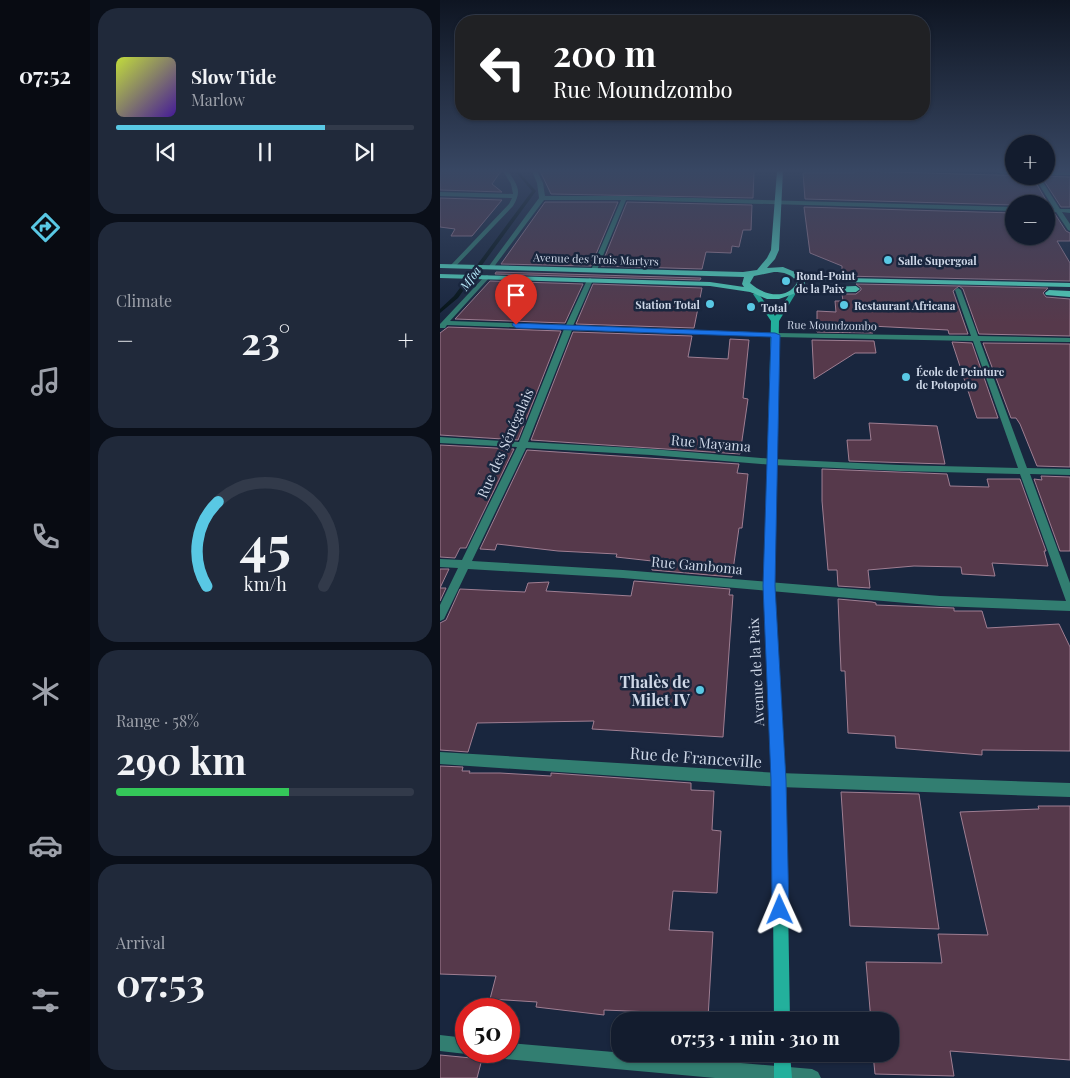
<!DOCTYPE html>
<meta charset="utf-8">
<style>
:root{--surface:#131c2e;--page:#20293a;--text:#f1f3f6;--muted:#9da1aa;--line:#323a4a;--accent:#59c8e4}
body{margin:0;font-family:"Playfair Display",serif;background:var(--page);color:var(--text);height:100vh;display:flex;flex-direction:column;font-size:19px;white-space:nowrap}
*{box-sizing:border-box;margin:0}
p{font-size:16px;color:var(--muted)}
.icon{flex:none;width:28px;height:28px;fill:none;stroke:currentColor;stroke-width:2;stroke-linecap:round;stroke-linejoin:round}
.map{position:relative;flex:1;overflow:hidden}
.side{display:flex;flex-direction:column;gap:8px;padding:8px;background:#0a0f19;width:350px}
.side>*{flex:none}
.top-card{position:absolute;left:15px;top:15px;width:475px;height:105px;border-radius:20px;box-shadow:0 1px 4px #0004,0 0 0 1px var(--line);background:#202124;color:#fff;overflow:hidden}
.fabs{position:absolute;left:565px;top:135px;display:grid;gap:10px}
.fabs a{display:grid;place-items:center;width:50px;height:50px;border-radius:50%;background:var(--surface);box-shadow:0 1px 4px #0004,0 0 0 1px var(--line);font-size:25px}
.speed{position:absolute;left:15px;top:998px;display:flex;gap:10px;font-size:25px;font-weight:700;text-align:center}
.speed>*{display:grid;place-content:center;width:65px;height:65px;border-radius:50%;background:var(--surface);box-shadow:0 1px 4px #0004,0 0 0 1px var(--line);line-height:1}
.speed .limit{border:8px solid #d22;background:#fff;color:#111}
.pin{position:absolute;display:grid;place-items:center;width:42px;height:42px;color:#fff;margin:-51px -21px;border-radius:50% 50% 50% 0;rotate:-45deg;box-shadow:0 0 5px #0007}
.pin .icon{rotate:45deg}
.me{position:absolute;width:55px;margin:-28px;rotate:359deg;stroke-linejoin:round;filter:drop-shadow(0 0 4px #0008)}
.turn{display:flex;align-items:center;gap:18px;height:105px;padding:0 15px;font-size:22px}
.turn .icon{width:65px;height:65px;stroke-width:2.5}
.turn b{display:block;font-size:35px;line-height:42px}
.big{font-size:38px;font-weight:700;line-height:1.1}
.side .tile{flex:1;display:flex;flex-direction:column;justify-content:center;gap:8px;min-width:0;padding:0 18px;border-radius:20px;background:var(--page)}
.side .dial{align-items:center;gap:0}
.dial svg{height:130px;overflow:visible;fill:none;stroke:var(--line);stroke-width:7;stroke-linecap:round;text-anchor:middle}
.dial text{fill:var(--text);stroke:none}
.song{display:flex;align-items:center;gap:15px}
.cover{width:60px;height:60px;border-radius:8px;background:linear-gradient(135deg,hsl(70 70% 55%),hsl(260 70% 35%))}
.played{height:5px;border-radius:2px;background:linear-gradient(90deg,var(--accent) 70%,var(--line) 70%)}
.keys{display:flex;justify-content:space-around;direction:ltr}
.heat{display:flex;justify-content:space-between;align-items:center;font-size:28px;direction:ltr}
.charge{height:8px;border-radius:4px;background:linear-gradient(90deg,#34c759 58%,var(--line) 0)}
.trip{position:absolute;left:171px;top:1012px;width:288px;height:50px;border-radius:20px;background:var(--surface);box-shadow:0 1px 4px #0004,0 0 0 1px var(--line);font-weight:700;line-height:50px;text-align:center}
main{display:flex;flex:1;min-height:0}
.tabs{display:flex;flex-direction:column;width:90px;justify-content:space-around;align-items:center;background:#080b12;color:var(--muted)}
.tabs .icon{width:35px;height:35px}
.tabs .active{color:var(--accent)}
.tabs b{font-size:22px;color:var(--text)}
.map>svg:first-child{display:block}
</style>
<main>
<nav class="tabs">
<b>07:52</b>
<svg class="icon active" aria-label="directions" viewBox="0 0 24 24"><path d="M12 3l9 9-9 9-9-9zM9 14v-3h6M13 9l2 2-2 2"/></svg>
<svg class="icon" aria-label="music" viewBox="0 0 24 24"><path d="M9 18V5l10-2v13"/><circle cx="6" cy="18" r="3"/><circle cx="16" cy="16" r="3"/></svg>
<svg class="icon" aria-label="phone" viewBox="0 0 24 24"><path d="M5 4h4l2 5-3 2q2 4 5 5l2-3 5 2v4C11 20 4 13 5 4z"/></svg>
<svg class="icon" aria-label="climate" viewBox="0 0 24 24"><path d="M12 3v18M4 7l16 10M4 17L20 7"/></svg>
<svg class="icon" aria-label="car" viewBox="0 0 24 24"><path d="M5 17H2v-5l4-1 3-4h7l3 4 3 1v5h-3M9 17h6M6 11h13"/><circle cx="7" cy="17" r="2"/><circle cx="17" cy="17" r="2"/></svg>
<svg class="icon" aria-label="filters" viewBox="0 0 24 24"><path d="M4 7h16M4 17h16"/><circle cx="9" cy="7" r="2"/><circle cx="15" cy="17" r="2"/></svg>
</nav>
<section class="side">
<div class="tile">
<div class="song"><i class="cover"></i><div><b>Slow Tide</b><p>Marlow</p></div></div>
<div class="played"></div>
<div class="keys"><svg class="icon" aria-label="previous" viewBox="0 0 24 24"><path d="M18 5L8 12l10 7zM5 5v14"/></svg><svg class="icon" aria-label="pause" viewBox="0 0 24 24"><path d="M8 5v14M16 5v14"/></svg><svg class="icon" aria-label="next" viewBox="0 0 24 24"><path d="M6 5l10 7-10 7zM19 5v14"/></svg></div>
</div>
<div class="tile"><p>Climate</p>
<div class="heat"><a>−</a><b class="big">23°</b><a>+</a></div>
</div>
<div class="tile dial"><svg viewBox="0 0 100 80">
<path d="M14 69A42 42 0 1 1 86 69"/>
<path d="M14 69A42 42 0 0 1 21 17" stroke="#59c8e4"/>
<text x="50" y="56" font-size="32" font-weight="700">45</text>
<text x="50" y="72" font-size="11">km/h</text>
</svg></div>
<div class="tile"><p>Range · 58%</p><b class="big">290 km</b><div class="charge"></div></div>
<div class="tile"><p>Arrival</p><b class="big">07:53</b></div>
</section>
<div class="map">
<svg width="630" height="1078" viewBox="0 0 630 1078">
<rect width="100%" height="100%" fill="#19263e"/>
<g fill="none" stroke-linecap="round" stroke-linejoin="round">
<polygon fill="#041216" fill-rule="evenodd" points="78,171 96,191 18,298 0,313 0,309 14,296 92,191 75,171"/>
</g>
<g fill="#56394b" stroke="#9f7e92">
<polygon points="0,171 61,171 52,184 62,192 0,190"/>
<polygon points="100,171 314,171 313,198 111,194"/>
<polygon points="414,171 592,176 610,207 606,206 606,204 574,205 365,199 363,173 414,173"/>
<polygon points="601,176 630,177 630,207 621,207"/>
<polygon points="0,198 62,200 32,236 11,236 15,229 0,227"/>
<polygon points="105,202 178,202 151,266 61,264"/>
<polygon points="187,202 312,205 311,230 303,230 299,247 292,246 291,253 266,252 262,269 161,266"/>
<polygon points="364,207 574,213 574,236 606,236 606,214 615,214 626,231 630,233 630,241 617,241 630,263 630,281 402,276 402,266 370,253"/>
<polygon points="56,272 261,278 260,280 55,274"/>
<polygon points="50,281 143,284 125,323 15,319"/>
<polygon points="153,284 262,288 254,328 136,324"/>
<polygon points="416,284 519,286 513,291 528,334 509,334 508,330 431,326 433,333 377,332 377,311 396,312 395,301 403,301 402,294 416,294 421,290 421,288"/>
<polygon points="519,286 608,288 603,293 606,297 630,299 630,336 539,334 523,289"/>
<polygon points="8,327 121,331 78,440 0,435 0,333"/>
<polygon points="133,332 252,336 248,357 288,359 290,339 309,340 303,398 308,399 300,454 91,440"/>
<polygon points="372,340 434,341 436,353 415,353 374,379"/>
<polygon points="512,342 532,343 558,418 537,418"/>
<polygon points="543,343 630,344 630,467 597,466 580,424 576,418 571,418"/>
<polygon points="429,423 497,426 505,464 409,461 407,440 431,440"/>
<polygon points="0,445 74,449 26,548 20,548 15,558 0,557"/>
<polygon points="87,450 299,464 297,473 308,474 302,528 299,528 292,577 212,570 212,561 176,557 177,554 118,551 57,544 55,550 40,549"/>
<polygon points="382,469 507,474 510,486 549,487 547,479 580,479 606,551 604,551 608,566 552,563 555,576 522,574 521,567 474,566 428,570 430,588 398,586 397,570 388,570 382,501"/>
<polygon points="601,476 630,477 630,551 620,551 594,479 602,480"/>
<polygon points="0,569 9,569 0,588 6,588 0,601"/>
<polygon points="194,581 290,589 289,595 293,595 283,737 152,729 154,721 37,723 28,752 0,750 0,623 6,620 20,589 85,592 88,583 109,582 106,591 191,596"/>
<polygon points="398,599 432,602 436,603 436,605 514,608 514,611 542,611 547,628 619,624 630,647 630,751 542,750 542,755 456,748 455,736 408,733 405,671 401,671"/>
<polygon points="0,766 23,767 22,771 30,771 29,773 60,773 111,776 111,773 251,783 251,790 274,791 272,830 281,831 277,893 233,891 229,930 273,932 268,1018 212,1016 213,1012 164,1010 164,1015 96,1007 97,1002 50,999 56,976 0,974"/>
<polygon points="401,792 479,794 499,929 410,926"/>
<polygon points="598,806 630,806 630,1060 510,1051 514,1076 435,1074 433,1054 450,1054 450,1021 431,1021 426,962 502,963 498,934 548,935 520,812 599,809"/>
<polygon points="0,1055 42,1059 37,1078 0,1078"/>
</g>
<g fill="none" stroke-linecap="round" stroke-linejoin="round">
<g fill="#327e71" fill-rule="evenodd">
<path d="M 63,171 L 68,171 C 78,186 82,191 73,206 L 15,267 L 11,267 L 11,265 L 69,204 L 72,198 L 0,196 L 0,192 L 73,194 L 71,184 Z"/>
<polygon points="92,171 97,171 103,183 105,196 184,196 574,207 574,211 186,200 157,270 154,272 151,270 181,200 104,200 53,268 49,268 49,266 99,198 97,183"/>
<polygon points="556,171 574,171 574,174 558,173"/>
<rect x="606" y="171" width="24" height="4"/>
<polygon points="594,176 599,176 620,209 630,209 630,213 622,212 630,224 630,231 628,230 616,212 606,212 606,208 614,209"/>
<path d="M 47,275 L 50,277 L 49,278 L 10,321 L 126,325 L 147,280 L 150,278 L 153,280 L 133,326 L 335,333 L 531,336 L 515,290 L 518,288 L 521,290 L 538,336 L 630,338 L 630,342 L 540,341 L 587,468 L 630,469 L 630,475 L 590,474 L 630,583 L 630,611 L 500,606 L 183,578 L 28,569 L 4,619 L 0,621 L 0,605 L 18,568 L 0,567 L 0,559 L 22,560 L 77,447 L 0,443 L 0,437 L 79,442 L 124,329 L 7,325 L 5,328 L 0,328 L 0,324 L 45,276 ZM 132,330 L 335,337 L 533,341 L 578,468 L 460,465 L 333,459 L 211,449 L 88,442 ZM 86,448 L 211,455 L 333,465 L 460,471 L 580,474 L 626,601 L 500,596 L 183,570 L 32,561 Z"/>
<polygon points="0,752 339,773 630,783 630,797 339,787 0,764"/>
<polygon points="0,1035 26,1038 26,1051 32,1052 26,1054 0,1051"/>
<polygon points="69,1043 372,1069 378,1072 381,1078 275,1078 65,1059 59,1057 57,1051 69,1051"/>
</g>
<g fill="#23b09c" fill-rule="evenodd">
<polygon points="353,291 356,293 339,321 334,586 346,780 350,1021 334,1021 332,780 324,586 331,321 313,294 318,293 335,316 351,292"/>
<polygon points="334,1054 350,1054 352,1078 334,1078"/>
</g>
<g fill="#51d2bc" fill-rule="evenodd">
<path d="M 337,171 L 343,171 L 339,250 L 335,259 L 327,268 L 343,267 L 355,272 L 403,278 L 630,283 L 630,287 L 403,282 L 363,277 L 365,283 L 362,288 L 416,286 L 420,289 L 416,292 L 356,293 L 339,299 L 327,299 L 310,292 L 270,286 L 0,278 L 0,274 L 270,282 L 304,287 L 302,284 L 304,277 L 0,268 L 0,264 L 303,272 L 317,270 L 327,258 L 331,250 ZM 334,272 C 343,272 353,274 357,283 C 346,301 323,295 310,283 L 314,276 Z"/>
<polygon points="609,290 630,291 630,297 606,295 605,293"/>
</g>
</g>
<linearGradient id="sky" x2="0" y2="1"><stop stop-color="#0e1522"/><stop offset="0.53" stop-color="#384763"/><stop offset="1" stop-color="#384763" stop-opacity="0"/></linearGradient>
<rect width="630" height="322" fill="url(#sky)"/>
<polygon fill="#1a73e8" stroke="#114b97" points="73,323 335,333 340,335 335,586 346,780 349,910 346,916 340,918 334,916 332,910 331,780 323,586 331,337 76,328 72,325"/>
<g fill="#59c8e4" stroke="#19263e" stroke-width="2">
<circle cx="448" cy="260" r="5"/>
<circle cx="346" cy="281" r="5"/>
<circle cx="270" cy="304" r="5"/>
<circle cx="404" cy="305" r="5"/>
<circle cx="311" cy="307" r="5"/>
<circle cx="466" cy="377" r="5"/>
<circle cx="260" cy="690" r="5"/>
</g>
<g text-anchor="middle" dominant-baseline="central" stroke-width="5" stroke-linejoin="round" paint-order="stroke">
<g font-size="11" fill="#ced7e7" stroke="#19263e">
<text transform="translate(156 259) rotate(2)">Avenue des Trois Martyrs</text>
<text transform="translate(392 325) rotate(1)">Rue Moundzombo</text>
</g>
<g font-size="11" font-weight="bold" fill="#ced7e7" stroke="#19263e" text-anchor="start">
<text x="458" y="260">Salle Supergoal</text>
<text x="356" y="275">Rond-Point<tspan x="356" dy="13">de la Paix</tspan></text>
<text x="260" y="304" text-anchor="end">Station Total</text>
<text x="414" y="305">Restaurant Africana</text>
<text x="321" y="307">Total</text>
<text x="476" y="371">École de Peinture<tspan x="476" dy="13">de Potopoto</tspan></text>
</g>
<g font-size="12" font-style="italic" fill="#b7eafa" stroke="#19263e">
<text transform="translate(30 278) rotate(-54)">Mfoa</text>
</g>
<g font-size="14" fill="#ced7e7" stroke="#19263e">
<text transform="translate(65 443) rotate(-66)">Rue des Sénégalais</text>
<text transform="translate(271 443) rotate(5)">Rue Mayama</text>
<text transform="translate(257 565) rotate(5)">Rue Gamboma</text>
<text transform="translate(316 672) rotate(-93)">Avenue de la Paix</text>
</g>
<g font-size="16" font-weight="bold" fill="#ced7e7" stroke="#19263e" text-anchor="end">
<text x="250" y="681">Thalès de<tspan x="250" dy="18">Milet IV</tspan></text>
</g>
<g font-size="16" fill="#ced7e7" stroke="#19263e">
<text transform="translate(256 757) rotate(4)">Rue de Franceville</text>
</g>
</g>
</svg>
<div class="fabs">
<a>+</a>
<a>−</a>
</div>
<div class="speed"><div class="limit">50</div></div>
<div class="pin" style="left:76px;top:325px;background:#d93025"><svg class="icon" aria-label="arrive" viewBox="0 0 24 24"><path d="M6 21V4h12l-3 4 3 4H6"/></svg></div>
<svg class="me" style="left:340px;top:910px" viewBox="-20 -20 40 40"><path d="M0-17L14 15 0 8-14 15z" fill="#1a73e8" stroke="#fff" stroke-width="4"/></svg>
<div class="trip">07:53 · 1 min · 310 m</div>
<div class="top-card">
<div class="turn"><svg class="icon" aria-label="left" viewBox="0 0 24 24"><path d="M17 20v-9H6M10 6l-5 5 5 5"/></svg><div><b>200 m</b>Rue Moundzombo</div></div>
</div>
</div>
</main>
